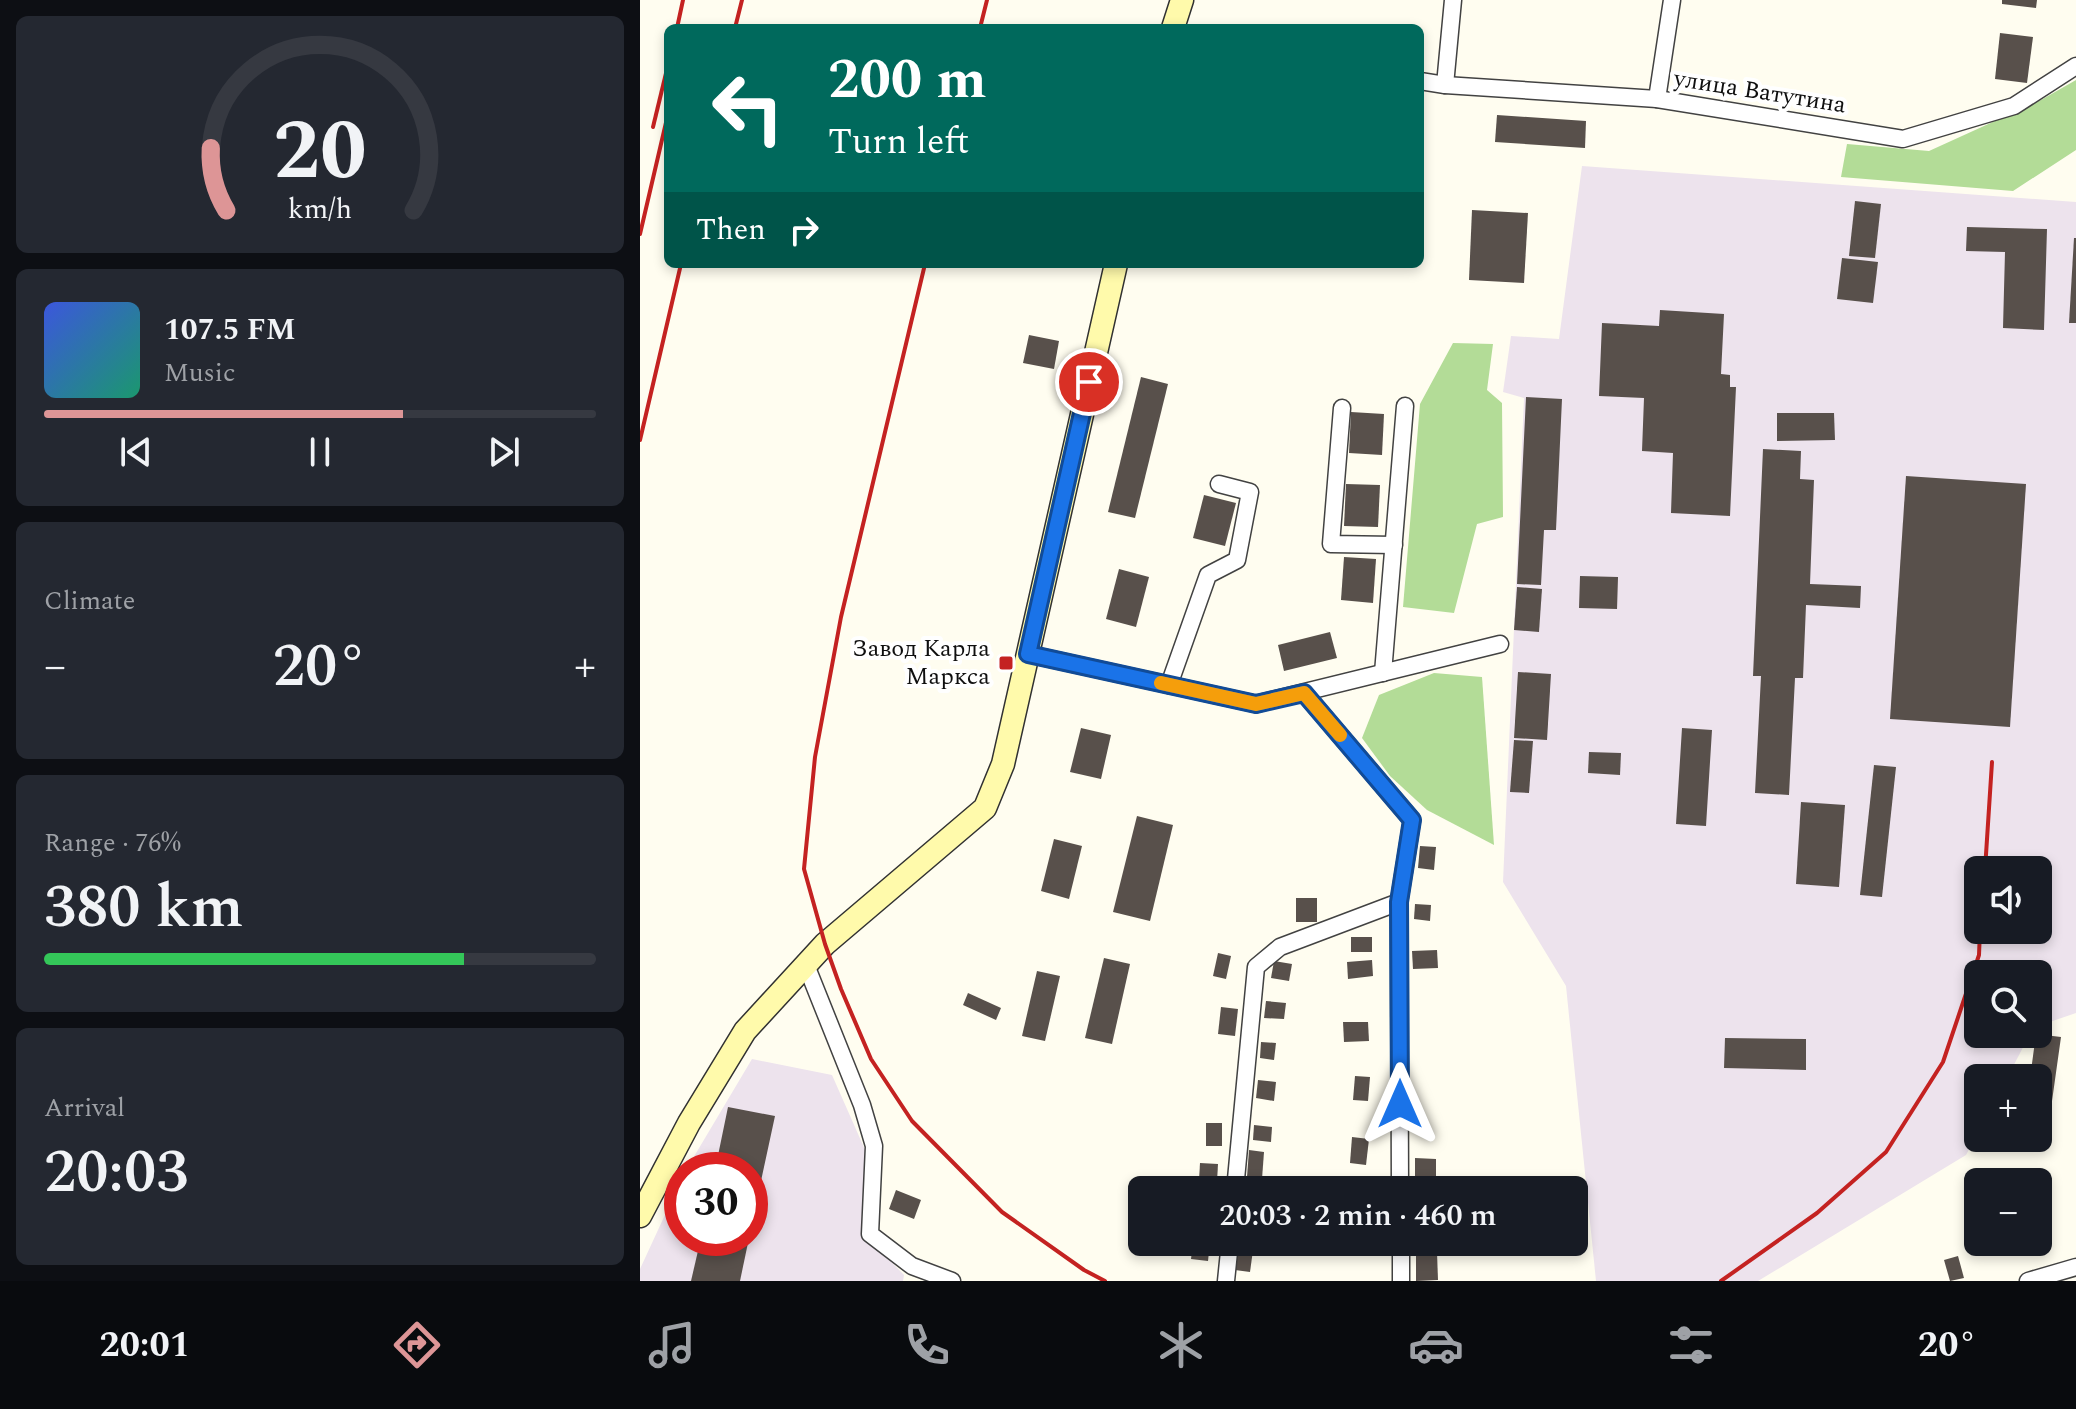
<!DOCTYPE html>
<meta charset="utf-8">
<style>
:root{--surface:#171b24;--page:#242831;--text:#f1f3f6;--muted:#9ea1a6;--line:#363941;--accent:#dd9596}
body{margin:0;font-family:Spectral,serif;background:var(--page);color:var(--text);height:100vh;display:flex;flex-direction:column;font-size:30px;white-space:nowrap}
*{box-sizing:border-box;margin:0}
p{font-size:26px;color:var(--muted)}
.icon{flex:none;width:44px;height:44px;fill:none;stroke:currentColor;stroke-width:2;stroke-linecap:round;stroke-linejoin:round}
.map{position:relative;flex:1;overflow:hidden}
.sheet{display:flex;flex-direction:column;gap:16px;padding:16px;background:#0d0f14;width:640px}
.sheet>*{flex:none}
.banner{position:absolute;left:24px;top:24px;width:760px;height:244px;border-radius:12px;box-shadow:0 4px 12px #0003;background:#00695c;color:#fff;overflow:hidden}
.fabs{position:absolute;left:1324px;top:856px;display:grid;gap:16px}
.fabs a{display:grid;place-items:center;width:88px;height:88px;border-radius:12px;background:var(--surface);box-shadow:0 4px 12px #0003;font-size:40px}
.speed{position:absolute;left:24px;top:1152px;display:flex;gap:16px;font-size:40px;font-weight:700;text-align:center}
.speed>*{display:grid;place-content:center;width:104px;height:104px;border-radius:50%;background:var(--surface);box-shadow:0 4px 12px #0003;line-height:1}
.speed .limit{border:12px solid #d22;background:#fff;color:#111}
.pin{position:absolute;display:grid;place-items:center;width:68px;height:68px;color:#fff;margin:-34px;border:4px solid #fff;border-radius:50%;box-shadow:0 2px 8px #0007}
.me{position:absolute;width:88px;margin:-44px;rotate:0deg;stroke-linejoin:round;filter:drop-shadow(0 0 6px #0008)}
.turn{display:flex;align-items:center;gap:28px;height:168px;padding:0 32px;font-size:36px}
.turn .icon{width:104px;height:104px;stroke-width:2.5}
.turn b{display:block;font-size:56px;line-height:68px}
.then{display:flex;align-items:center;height:76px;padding:0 32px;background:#0003;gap:16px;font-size:30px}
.big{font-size:60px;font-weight:600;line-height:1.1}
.sheet .tile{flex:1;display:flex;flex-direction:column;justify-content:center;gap:12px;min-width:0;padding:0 28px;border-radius:12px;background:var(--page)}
.sheet .dial{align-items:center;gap:0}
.dial svg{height:208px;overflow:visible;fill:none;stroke:var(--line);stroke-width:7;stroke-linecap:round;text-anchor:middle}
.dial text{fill:var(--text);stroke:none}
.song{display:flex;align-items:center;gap:24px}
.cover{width:96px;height:96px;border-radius:12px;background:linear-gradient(135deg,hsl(230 70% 55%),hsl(160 70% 35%))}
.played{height:8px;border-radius:4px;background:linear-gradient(90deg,var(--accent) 65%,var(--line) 65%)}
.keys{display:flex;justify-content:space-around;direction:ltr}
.heat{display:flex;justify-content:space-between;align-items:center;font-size:44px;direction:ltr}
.charge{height:12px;border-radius:6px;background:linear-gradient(90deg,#34c759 76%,var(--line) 0)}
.trip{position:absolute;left:488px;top:1176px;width:460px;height:80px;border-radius:12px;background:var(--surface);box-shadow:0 4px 12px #0003;font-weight:600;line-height:80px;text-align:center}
.menu{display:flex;height:128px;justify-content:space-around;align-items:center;background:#090b0e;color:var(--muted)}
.menu .icon{width:56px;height:56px}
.menu .current{color:var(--accent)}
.menu b{font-size:36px;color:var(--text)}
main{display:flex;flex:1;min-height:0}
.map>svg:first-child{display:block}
</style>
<main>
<section class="sheet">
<div class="tile dial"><svg viewBox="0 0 100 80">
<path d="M14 69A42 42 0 1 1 86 69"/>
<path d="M14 69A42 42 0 0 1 8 45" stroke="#dd9596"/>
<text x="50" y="56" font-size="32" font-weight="700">20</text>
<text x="50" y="72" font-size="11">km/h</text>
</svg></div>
<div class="tile">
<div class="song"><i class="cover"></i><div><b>107.5 FM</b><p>Music</p></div></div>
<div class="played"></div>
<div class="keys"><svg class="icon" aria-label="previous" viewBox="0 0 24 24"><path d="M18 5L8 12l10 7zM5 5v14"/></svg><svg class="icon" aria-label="pause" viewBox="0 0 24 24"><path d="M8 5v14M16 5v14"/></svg><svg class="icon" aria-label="next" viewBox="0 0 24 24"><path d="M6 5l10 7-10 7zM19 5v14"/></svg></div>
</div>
<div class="tile"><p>Climate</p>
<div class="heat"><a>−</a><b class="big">20°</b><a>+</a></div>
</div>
<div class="tile"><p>Range · 76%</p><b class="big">380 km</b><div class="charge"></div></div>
<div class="tile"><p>Arrival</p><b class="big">20:03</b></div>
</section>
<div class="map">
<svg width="1436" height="1281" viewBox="0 0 1436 1281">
<rect width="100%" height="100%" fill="#fffdf0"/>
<g fill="#ede3ed" fill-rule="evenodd">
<path d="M 942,166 L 1436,202 L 1436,1013 L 1398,1026 L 1398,974 L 1338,974 L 1338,1034 L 1390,1034 L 1367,1078 L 1338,1078 L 1338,1133 L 1326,1155 L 1118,1281 L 956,1281 L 926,986 L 863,882 L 884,398 L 863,392 L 871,336 L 919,339 ZM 1338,870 L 1398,870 L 1398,930 L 1338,930 Z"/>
<polygon points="112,1059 192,1075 226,1152 224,1234 264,1275 263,1281 0,1281 0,1269 42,1178 42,1238 110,1238 110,1170 46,1170"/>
</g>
<g fill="#b3dc97">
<polygon points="1436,80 1436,150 1373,191 1201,177 1207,144 1289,151 1401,100"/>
<polygon points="813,343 853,344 847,390 862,403 863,517 837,524 814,613 763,607 780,404"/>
<polygon points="794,673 842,677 854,845 787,810 750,776 722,738 739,695"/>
</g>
<g fill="#58504b">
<polygon points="1362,0 1397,0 1396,8 1362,4"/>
<polygon points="1360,33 1393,37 1387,83 1355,79"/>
<polygon points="857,115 946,121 945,148 855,142"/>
<polygon points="1215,201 1241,204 1235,258 1209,256"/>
<polygon points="832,210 888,213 884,283 829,280"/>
<polygon points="1327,227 1407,229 1404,330 1363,328 1365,252 1326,251"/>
<polygon points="1434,238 1436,238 1436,323 1429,323"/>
<polygon points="1202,258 1238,262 1233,303 1197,299"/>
<polygon points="1020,310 1084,314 1081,374 1090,375 1090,387 1096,387 1090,516 1031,513 1033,453 1002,451 1004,398 959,396 962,323 1019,326"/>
<polygon points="389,335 419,341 414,369 383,363"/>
<polygon points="501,377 528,384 495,518 468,512"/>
<polygon points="886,397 922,399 916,530 904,530 901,585 877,584"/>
<polygon points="711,412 744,414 742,455 709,453"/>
<polygon points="1137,413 1194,413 1195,440 1137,441"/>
<polygon points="1123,449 1161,451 1160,479 1174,480 1170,584 1221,586 1220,608 1166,605 1163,678 1155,678 1149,795 1115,793 1121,676 1113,676"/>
<polygon points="1266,476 1386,484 1370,727 1250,719"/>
<polygon points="706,484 740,485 738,527 704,526"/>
<polygon points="564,495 596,503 585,546 553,538"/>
<polygon points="704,557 736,559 733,603 701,600"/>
<polygon points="479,569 509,577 496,627 466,619"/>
<polygon points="940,576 978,577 977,609 939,608"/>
<polygon points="877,587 902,589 899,632 874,630"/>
<polygon points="690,632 697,658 644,671 638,645"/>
<polygon points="878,672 911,674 907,740 874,738"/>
<polygon points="441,728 471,735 461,779 430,772"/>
<polygon points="1042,728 1072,730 1066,826 1036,824"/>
<polygon points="874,740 893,741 889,793 870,792"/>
<polygon points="949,752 981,753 980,775 948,773"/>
<polygon points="1234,765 1256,767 1242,897 1220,895"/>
<polygon points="1161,802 1205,805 1199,887 1156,884"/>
<polygon points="497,816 533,825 510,921 473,912"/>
<polygon points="414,839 442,846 429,899 401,891"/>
<polygon points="780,846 796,847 794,870 778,868"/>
<rect x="656" y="898" width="21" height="24"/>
<polygon points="775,904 791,905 790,921 774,919"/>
<rect x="711" y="937" width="21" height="15"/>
<polygon points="797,950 798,968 773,969 772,951"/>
<polygon points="578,953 591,956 586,979 573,976"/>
<polygon points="464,958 490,964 472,1044 445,1038"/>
<polygon points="732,960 733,976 708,979 707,962"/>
<polygon points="634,961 652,964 649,981 631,978"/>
<polygon points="397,971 420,976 405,1041 382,1036"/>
<polygon points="328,993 361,1008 356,1020 323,1005"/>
<polygon points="626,1001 646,1003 644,1019 624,1018"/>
<polygon points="581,1007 598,1009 595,1036 578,1034"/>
<polygon points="703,1022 728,1022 729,1041 704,1042"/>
<polygon points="1396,1034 1421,1037 1412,1101 1398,1099 1398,1078 1390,1078"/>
<polygon points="1085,1038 1166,1039 1166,1070 1084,1068"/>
<polygon points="621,1042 636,1043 634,1060 620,1058"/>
<polygon points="715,1076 730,1077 728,1101 713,1100"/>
<polygon points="618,1080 636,1082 634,1101 616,1098"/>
<polygon points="88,1107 135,1116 111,1227 110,1170 75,1170"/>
<rect x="566" y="1123" width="16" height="23"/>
<polygon points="614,1125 632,1127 631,1142 613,1140"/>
<polygon points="712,1137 729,1139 726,1165 710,1163"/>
<polygon points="609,1150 624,1152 622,1179 607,1177"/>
<polygon points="775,1158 796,1159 796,1178 775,1177"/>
<polygon points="560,1163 578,1164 577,1182 559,1181"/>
<polygon points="256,1190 281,1200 274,1219 249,1209"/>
<polygon points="61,1238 109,1238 100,1281 51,1281"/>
<polygon points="553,1242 570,1243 568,1261 551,1259"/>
<polygon points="598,1248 613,1250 610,1272 595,1270"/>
<polygon points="797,1252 798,1280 776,1281 776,1253"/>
<polygon points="1318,1256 1324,1278 1310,1281 1304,1260"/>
</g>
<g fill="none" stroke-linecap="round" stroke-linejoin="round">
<g stroke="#424242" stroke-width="19">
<g id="street">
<polyline points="780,81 805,85 1017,99 1263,139 1374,106 1436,66"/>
<polyline points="805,85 813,0"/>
<polyline points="1017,99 1032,0"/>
<polyline points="702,408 691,544 754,545"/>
<polyline points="388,654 616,704 860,644"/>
<polyline points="743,673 765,406"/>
<polyline points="529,685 568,575 597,560 610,492 579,484"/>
<polyline points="664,693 772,820 759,902 760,1190"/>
<polyline points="166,965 222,1105 234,1146 230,1234 272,1266 312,1281"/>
<polyline points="595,1190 616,967 640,947 759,902"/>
<polyline points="761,1242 761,1281"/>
<polyline points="586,1281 590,1242"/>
<polyline points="1388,1281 1436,1267"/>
</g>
</g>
<g stroke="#313131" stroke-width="25">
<g id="secondary">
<polyline points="533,28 542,0"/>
<polyline points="0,1216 49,1123 105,1031 185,944 345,808 363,764 476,264"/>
</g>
</g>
<use href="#street" stroke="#fff" stroke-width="16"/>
<use href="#secondary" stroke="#fffaab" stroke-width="22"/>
<g stroke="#c42221" stroke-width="4">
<polyline points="37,28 43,0"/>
<polyline points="95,28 102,0"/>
<polyline points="340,28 347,0"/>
<polyline points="13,127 28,65"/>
<polyline points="0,234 28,114"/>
<polyline points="285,264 201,617 175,757 164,869 185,944 201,989 231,1059 272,1121 362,1212 444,1270 465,1281"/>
<polyline points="0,440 41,264"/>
<polyline points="1345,870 1352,762"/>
<polyline points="1081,1281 1177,1213 1246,1152 1303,1062 1339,955 1340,930"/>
</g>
</g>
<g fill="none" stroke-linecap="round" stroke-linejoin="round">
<g stroke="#114b97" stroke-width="20">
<polyline id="route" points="449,382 388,654 616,704 664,693 772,820 759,902 760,1104"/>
</g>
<use href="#route" stroke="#1a73e8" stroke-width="14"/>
<polyline stroke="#f59e0b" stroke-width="14" points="521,683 616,704 664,693 700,735"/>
</g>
<rect fill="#c42221" stroke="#fff" stroke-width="3" x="358" y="655" width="16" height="16" rx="4"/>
<g text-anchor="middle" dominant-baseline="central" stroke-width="8" stroke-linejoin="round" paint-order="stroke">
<g font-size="24" fill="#0f0f0f" stroke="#fff">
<text transform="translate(1120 92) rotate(9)">улица Ватутина</text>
</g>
<g font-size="24" fill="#0f0f0f" stroke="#fff" text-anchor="end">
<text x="350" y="649">Завод Карла<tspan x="350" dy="28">Маркса</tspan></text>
</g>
</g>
</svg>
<div class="fabs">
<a><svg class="icon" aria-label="sound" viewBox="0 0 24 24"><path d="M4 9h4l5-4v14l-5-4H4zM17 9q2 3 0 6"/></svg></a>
<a><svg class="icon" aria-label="search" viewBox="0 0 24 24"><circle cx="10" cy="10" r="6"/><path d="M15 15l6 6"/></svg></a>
<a>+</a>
<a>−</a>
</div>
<div class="speed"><div class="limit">30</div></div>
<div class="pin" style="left:449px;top:382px;background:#d93025"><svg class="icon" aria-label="arrive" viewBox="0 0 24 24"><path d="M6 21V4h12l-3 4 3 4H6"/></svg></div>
<svg class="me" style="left:760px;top:1104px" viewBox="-20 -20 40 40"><path d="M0-17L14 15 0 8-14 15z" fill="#1a73e8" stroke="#fff" stroke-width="4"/></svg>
<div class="trip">20:03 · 2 min · 460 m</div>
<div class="banner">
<div class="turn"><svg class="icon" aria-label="left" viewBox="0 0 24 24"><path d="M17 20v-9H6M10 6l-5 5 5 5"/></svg><div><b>200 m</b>Turn left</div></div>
<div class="then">Then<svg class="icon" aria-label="right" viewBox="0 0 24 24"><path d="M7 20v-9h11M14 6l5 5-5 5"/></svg></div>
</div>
</div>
</main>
<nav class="menu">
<b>20:01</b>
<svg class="icon current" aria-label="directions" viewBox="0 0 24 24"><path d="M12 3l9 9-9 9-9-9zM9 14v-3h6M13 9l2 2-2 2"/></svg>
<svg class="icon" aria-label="music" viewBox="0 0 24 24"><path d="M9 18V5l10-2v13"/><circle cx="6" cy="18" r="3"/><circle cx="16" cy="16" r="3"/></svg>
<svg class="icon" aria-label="phone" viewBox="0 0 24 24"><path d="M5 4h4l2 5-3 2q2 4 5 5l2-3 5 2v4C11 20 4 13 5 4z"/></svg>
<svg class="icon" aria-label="climate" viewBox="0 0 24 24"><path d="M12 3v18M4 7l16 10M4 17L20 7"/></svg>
<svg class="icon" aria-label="car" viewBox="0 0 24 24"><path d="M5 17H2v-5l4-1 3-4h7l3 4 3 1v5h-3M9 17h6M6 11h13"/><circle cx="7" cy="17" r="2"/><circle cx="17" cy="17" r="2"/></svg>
<svg class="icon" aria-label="filters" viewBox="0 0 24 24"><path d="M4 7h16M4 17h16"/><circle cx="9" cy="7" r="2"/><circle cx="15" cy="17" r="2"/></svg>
<b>20°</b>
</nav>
